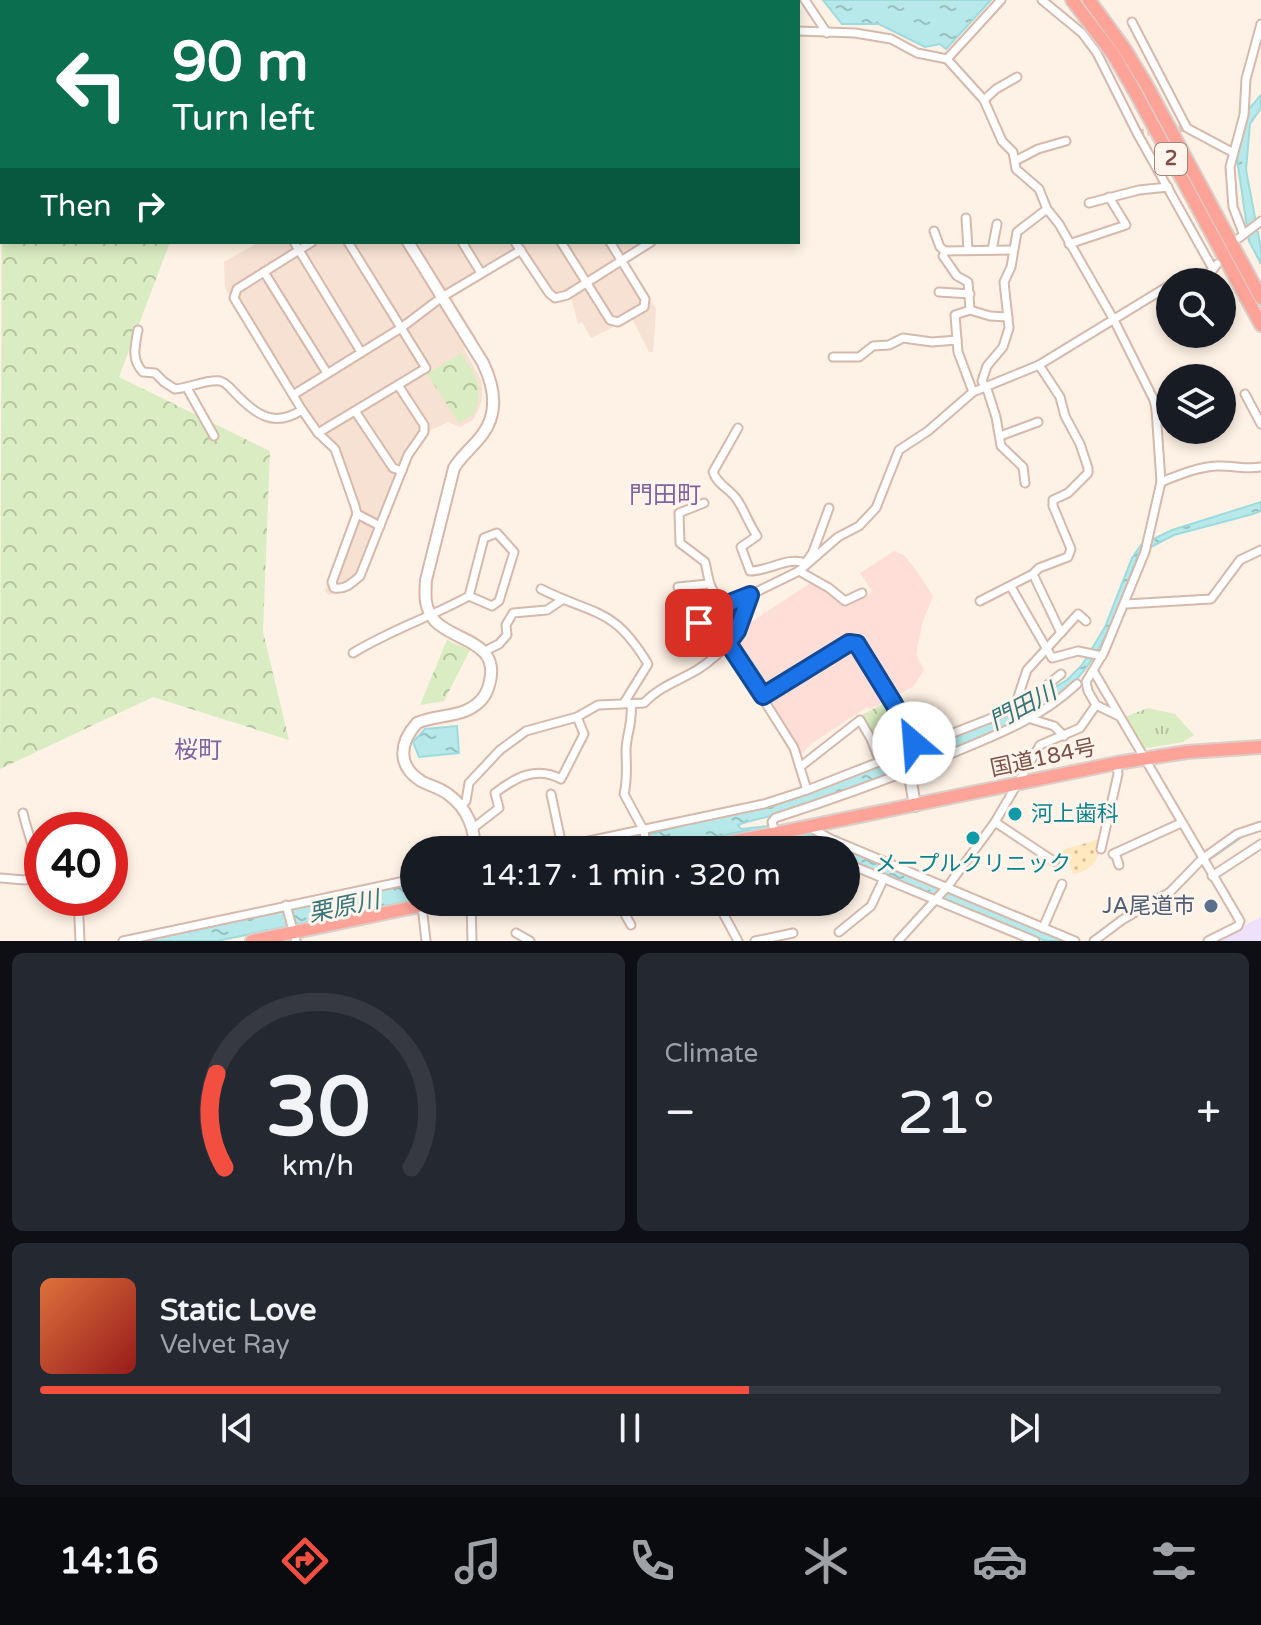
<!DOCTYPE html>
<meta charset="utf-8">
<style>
:root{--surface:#171b24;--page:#242831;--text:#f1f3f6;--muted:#9ea1a6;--line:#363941;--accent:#f24f40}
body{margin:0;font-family:"Varela Round","Noto Sans JP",sans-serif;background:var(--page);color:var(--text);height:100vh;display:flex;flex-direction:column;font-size:30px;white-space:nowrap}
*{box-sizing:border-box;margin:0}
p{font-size:26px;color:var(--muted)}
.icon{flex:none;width:44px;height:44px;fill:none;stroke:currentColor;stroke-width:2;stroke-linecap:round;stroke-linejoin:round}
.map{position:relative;height:941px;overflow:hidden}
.side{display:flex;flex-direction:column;gap:12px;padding:12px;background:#0d0f14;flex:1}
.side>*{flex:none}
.top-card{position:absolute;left:0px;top:0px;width:800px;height:244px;box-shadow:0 4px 12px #0003;background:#0b6e4f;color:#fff;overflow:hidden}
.buttons{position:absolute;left:1156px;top:268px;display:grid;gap:16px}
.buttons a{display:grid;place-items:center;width:80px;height:80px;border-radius:50%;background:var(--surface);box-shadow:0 4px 12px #0003;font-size:40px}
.speed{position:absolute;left:24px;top:812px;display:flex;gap:16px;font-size:40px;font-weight:700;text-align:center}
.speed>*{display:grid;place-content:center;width:104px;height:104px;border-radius:50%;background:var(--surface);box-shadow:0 4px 12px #0003;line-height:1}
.speed .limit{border:12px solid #d22;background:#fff;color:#111}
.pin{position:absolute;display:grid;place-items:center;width:68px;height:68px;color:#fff;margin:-34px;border-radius:16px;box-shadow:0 4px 12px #0006}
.me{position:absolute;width:88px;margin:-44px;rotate:333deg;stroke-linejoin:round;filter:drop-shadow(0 0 6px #0008)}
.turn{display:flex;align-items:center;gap:28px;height:168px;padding:0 40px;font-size:36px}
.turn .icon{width:104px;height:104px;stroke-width:2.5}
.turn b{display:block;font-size:56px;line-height:68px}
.then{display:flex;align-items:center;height:76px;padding:0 40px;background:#0003;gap:16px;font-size:30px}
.big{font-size:60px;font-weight:600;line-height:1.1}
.side .card{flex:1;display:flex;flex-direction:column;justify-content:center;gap:12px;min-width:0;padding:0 28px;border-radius:12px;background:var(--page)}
.side .dial{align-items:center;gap:0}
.dial svg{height:208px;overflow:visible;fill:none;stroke:var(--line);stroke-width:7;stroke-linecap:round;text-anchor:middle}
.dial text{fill:var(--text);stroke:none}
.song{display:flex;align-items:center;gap:24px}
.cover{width:96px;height:96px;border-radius:12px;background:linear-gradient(135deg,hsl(20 70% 55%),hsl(0 70% 35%))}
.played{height:8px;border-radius:4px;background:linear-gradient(90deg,var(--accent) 60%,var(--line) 60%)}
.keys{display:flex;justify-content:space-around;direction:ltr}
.heat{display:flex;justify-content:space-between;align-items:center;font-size:44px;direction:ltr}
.side .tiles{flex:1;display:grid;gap:12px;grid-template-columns:1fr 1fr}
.card:last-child{grid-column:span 2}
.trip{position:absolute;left:400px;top:836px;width:460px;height:80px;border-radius:40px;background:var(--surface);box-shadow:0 4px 12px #0003;font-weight:600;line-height:80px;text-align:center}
.tabs{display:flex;height:128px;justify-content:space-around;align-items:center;background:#090b0e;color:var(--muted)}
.tabs .icon{width:56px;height:56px}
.tabs .active{color:var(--accent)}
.tabs b{font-size:36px;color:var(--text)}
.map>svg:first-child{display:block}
</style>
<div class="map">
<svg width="1261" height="941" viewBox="0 0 1261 941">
<defs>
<pattern id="grass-tufts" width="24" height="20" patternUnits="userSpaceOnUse" patternTransform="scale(2)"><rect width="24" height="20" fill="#daedc2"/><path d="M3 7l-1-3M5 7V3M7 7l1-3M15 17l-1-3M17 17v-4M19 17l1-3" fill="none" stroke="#b6c39f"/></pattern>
<pattern id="forest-crowns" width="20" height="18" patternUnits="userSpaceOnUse" patternTransform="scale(2)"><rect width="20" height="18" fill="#daedc2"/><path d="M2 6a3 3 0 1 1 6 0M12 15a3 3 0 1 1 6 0" fill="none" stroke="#b6c39f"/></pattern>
<pattern id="sand-dots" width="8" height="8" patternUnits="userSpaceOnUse" patternTransform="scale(2)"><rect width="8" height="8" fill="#ffe7be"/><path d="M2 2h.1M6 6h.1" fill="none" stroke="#d3be9c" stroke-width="1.8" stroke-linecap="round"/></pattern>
<pattern id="water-ripples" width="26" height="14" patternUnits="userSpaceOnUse" patternTransform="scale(2)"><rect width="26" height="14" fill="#b7e9ea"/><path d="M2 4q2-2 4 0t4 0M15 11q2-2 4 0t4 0" fill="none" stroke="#9abfbf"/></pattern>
</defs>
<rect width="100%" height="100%" fill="#fef1e5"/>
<polygon fill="#f6e1d3" points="259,242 657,242 629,260 628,267 656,309 653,352 649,352 632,318 591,338 582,322 578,324 571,297 561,303 548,299 523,258 518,256 454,294 453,301 478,340 464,349 482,382 482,400 478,411 473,420 460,427 448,422 431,430 422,440 410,460 365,572 353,587 329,595 325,591 353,507 333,453 296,408 225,288 224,262"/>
<polygon fill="#ffded8" points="894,551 904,555 916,570 933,596 923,621 916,654 924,670 913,687 870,709 867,707 811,744 800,756 796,744 732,643 745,626 812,582 846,603 871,593 873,592 860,573"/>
<polygon fill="#eee1fb" points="1261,917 1261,941 1221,941 1223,936"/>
<polygon fill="url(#grass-tufts)" points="1148,708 1175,714 1194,735 1183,742 1142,749 1125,717"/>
<g fill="url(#forest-crowns)">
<polygon points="2,155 2,242 170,242 119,377 270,451 263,632 289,740 153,697 0,769"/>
<path d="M 461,353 C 476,377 485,385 474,414 L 459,423 L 427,374 Z"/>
<polygon points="447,640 470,650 444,701 420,705"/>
<polygon points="886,702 897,721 871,735 862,715"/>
</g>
<path fill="url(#sand-dots)" d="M 1100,839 L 1096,848 L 1100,849 C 1097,864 1088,871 1073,874 L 1068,857 L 1062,850 Z"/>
<g fill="url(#water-ripples)" stroke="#9ddbdc" stroke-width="2">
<polygon points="823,0 991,0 946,49 940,44 925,47 879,24 842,24"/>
<polygon points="1261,95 1261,108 1250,124 1246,170 1261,249 1261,264 1249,241 1236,152 1248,110"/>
<path d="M 1261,502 L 1261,511 L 1253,514 L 1174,535 L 1139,553 C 1122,594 1108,645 1077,679 C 1040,719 984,737 934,757 C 887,776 839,795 791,811 C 774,817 754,818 738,825 L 741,829 L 768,826 L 768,828 L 815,836 L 1064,941 L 1046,941 L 846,859 L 846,850 L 821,850 L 793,840 L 749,830 L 651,850 L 568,850 L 642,836 L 780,801 L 867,770 L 1015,710 L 1067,680 L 1082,665 L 1105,627 L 1132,558 L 1141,545 L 1172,530 Z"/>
<polygon points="457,726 459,753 419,757 413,742 425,729"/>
<polygon points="414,883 414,900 217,941 141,941"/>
</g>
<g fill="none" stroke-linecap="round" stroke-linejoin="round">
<polyline stroke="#9ddbdc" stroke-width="2" points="1209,860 1245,835"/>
<polyline stroke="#ddc9be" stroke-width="7" stroke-dasharray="7 3.5" stroke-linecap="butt" points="1137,133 1187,128"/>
<g stroke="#d4b9ac" stroke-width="11">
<g id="street">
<polyline points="438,0 444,2"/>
<polyline points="672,0 674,2"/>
<polyline points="805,0 827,33"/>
<polyline points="1042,0 1082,33 1097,53 1137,133 1213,269"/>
<polyline points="122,2 127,0"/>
<polyline points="659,2 660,0"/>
<polyline points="1132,22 1187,128 1232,152"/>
<polyline points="798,31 855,33 891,39 917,53 947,59 984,100 1002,141 1013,152 1016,169 1039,189 1047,209 1059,224 1114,320 1154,400 1156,409 1161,482 1145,552 1104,652 1086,682 1088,691 1096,705 1080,728 1040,745 995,822 948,886 898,941"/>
<polyline points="0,56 2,55"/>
<polyline points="947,59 1001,0"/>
<polyline points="984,100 996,89 1017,77"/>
<polyline points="1015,161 1038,149 1066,141"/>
<polyline points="1089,203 1139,190 1168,187"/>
<polyline points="966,218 968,250"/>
<polyline points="934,231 940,247 945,251"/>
<polyline points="1243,233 1233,207 1230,167 1244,115 1246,79 1261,24"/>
<polyline points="1239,238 1261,221"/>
<polyline points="294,242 361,352"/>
<path d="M 312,242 L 237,289 L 234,298 L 302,410 L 318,433 L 335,449 L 355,506 L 357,514 L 332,582 L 334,588 C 345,590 352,583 360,576 L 408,455 L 424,432 L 424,425 L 398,385"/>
<polyline points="462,242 481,273"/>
<polyline points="515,242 549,293 555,298 567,295 651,242"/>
<polyline points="561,242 610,320 618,322 644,307 645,299 610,242"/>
<polyline points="1069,244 1126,225 1109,197"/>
<polyline points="992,250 997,224"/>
<polyline points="264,272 327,373"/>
<polyline points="1178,282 1210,273 1217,264"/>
<polyline points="939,292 970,294"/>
<polyline points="970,310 990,316 1008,317"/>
<path d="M 138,330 C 135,346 131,360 143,372 L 155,373 L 164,382 L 175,389 C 189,388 207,379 220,381 C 227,383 230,388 235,393 C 256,415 274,428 302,410"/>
<polyline points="957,340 955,315 970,310 968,282 957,276 943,256 945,251 1012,250"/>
<polyline points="833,357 859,357 873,346 889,345 903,338 932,342 957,340 958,352 973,392"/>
<polyline points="1039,365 1060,397 1065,416 1080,444 1088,468 1088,473 1068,493 1053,500 1053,506 1071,549 1068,557 1039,568 1033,574 1061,633"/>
<polyline points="187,388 214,436"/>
<polyline points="1245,394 1261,424"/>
<polyline points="293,395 401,328 442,297 521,250"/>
<polyline points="1156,409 1159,403 1170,398"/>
<polyline points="355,411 393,468 402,471"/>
<path d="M 738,428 L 713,472 C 718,486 731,489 738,501 C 745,512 749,524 757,536 L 741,547 L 750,571 C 769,571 789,556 805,563"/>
<polyline points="318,433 426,368 348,242"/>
<polyline points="1000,436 1038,422"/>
<path d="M 1161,482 C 1179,475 1197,467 1217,466 C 1232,465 1246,470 1261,467"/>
<polyline points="1025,483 1023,467 1001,446 996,417 988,392 982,381 987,366 1003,347 1009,328 1004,282 1011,267 1017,232 1047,209"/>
<path d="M 704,503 L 679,513 L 680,543 L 705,562 C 710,584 708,590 727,604 L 750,595"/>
<polyline points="357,514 380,526"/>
<polyline points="805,564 813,552 829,508"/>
<polyline points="799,571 829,588 845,601 862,593"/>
<polyline points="678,587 708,584"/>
<polyline points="1011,587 1052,658 1078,651 1102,656"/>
<path d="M 541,589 C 595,616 613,606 648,664 L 624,703"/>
<polyline points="980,601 1033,574"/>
<polyline points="1126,604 1211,599 1240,560 1261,550"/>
<polyline points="699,623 727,604"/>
<polyline points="728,643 794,748 807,790"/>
<polyline points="483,652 499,644 507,635 506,625 513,613 547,610 562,600"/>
<path d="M 353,653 C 390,630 431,617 469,596 L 484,538 L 497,533 L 514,552 L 499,601 L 492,606 L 469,596"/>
<polyline points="1094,672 1240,921 1238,926 1208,941"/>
<path d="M 631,704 C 633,723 627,732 626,749 C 626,765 628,778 624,794 L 644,831 L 647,850"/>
<polyline points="1096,705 1119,716"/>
<polyline points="1015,706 1027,670 1078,614 1086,621"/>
<polyline points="1031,719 1054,726 1064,736"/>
<polyline points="800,767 860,720 871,739 880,762"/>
<polyline points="551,794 562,846"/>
<path d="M 460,807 L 466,801 L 469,783 L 500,750 L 526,731 L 577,717 L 598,705 L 644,703 C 659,687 678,681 697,670 C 729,650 738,629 750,595 L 799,571 L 838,537 L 859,526 L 876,508 L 899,450 L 928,431 L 973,392 L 1039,365 L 1170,285"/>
<polyline points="995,822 1055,862"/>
<polyline points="811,828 831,839 1075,941"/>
<path d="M 472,829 L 499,808 L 495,793 C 516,777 536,766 561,779 L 584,734 L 577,717"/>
<path d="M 775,834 L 772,822 L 775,818 C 834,799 892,778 948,755 C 994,736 1040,719 1077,684"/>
<polyline points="762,838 810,850"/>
<polyline points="1101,849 1118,774 1117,763"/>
<polyline points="546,850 764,804 807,790 989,719 1027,701 1061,674"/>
<polyline points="1115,853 1119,865"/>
<polyline points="1113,854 1181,823"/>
<polyline points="846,863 1035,941"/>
<polyline points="1212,876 1261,844"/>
<path d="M 0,878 L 25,880 L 33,876 C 38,852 28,836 23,813"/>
<polyline points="78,898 80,941"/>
<polyline points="471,902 472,941"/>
<polyline points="618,902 631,925"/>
<polyline points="717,902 738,941"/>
<polyline points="286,905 296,941"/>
<polyline points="422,906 426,941"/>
<polyline points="1043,928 1062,884"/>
<polyline points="839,932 871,906 884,878"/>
<polyline points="516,933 530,941"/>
<polyline points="123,941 414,879"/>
<polyline points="755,941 793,933"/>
<polyline points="1094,941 1122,920 1170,892 1202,859 1237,834 1261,826"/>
</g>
</g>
<g stroke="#d7b7a9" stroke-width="14">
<g id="secondary">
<path d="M 408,242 L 483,363 C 494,386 499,413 482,435 C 473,447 462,455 454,468 L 426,580 C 425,596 424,608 435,621 C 455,642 502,641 489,685 C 486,697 477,706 465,711 C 450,717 433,716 417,723 C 400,742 396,765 421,781 C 430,786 441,788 449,795 C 466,807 476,829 474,850"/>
<polyline points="763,696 849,643 857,644 912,737 914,752 911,782 915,806"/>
</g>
</g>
<g stroke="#dacfcb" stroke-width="16">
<g id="highway">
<polyline points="1072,0 1113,54 1134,90 1261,325"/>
<polyline points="1089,0 1124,48 1146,84 1261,298"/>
<polyline points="694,850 1117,763 1187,752 1261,747"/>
<polyline points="252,941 438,902"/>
</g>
</g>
<use href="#street" stroke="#fff" stroke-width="7"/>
<use href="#secondary" stroke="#fff" stroke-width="10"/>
<use href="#highway" stroke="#fda397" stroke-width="12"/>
</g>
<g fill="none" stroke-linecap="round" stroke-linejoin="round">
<g stroke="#114b97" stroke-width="20">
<polyline id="route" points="699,623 727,604 750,595 737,631 728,643 763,696 849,643 857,644 894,704 914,743"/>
</g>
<use href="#route" stroke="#1a73e8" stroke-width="14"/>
</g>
<g fill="#0f9aa8" stroke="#fff5ed" stroke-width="3">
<circle cx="1015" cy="814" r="8"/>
<circle cx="973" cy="838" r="8"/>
</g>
<circle fill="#5c6f8a" stroke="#fff5ed" stroke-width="3" cx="1211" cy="906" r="8"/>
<g text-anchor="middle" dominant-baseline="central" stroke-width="6" stroke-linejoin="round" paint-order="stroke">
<rect fill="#fff5ed" stroke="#a28379" stroke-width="2" x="1155" y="143" width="32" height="32" rx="6"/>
<g font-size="20" font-weight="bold" fill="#7a5247">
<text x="1171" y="159">2</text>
</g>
<g font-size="22" fill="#7a5247" stroke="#fff5ed">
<text transform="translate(1043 758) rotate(-12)">国道184号</text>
</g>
<g font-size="22" fill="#0d838f" stroke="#fff5ed" text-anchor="start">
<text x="1031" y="814">河上歯科</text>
<text x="973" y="864" text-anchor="middle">メープルクリニック</text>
</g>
<g font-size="22" fill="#4e5e75" stroke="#fff5ed" text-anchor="end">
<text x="1195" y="906">JA尾道市</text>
</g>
<g font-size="24" fill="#81639d" stroke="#fff5ed">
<text x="665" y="495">門田町</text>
<text x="198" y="750">桜町</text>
</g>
<g font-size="24" font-style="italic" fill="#377779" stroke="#fff5ed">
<text transform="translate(1023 707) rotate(-28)">門田川</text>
<text transform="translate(344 907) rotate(-12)">栗原川</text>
</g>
</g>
</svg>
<div class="buttons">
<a><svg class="icon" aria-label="search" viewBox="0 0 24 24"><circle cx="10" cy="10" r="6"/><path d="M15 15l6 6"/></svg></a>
<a><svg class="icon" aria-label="layers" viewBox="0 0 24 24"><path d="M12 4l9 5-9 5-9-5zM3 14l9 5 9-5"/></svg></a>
</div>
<div class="speed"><div class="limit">40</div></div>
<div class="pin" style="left:699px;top:623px;background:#d93025"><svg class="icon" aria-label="arrive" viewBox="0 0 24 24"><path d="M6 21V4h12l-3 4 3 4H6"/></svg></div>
<svg class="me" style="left:914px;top:743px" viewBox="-20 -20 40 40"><circle r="19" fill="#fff"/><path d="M0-13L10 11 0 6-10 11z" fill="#1a73e8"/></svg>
<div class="trip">14:17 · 1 min · 320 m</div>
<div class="top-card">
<div class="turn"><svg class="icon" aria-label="left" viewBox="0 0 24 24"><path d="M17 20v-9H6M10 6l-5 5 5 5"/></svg><div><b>90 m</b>Turn left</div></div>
<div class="then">Then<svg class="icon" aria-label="right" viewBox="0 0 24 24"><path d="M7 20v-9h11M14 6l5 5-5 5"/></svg></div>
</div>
</div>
<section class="side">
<div class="tiles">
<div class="card dial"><svg viewBox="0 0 100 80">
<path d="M14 69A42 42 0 1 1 86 69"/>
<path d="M14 69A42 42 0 0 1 11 33" stroke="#f24f40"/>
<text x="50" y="56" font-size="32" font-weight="700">30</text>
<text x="50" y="72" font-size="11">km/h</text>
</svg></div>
<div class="card"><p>Climate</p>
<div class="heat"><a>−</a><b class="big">21°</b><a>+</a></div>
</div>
<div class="card">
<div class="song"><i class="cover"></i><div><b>Static Love</b><p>Velvet Ray</p></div></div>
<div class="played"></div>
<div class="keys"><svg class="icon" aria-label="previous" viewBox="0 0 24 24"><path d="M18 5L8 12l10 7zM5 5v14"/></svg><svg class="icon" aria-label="pause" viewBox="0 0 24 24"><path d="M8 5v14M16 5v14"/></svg><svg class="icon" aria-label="next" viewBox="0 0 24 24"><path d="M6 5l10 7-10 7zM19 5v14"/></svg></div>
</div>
</div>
</section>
<nav class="tabs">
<b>14:16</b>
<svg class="icon active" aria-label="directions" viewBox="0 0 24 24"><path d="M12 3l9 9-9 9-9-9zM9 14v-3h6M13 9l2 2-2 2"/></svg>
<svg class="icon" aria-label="music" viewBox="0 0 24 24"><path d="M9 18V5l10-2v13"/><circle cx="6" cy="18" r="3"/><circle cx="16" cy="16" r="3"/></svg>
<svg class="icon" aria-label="phone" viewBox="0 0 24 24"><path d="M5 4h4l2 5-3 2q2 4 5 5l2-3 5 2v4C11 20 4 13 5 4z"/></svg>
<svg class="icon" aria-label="climate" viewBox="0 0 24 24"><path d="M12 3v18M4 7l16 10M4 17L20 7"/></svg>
<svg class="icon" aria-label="car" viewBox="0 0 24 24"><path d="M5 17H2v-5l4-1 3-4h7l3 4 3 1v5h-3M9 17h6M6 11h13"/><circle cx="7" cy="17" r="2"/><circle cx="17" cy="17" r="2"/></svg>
<svg class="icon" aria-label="filters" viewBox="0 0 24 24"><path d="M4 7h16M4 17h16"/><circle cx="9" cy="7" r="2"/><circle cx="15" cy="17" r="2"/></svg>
</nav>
